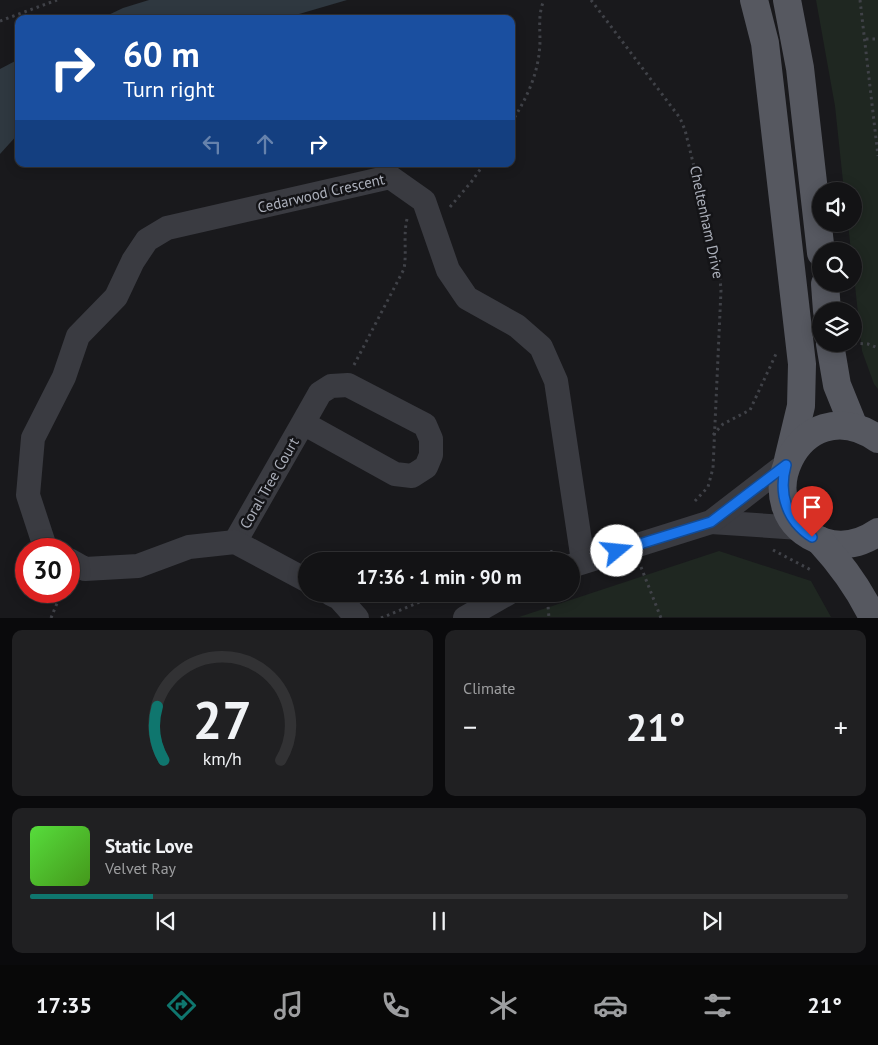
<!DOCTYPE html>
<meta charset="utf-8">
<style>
:root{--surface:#131315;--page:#202022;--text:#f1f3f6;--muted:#9d9ea0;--line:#323234;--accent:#0f766e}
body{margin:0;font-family:"PT Sans",sans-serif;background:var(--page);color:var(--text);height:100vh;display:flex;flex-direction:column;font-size:19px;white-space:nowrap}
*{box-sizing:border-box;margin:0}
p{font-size:16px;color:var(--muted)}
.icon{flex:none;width:28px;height:28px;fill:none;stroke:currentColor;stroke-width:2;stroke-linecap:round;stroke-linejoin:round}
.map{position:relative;height:618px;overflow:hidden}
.details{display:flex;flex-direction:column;gap:12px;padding:12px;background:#0a0a0c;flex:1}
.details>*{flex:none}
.banner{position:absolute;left:15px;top:15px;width:500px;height:152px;border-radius:10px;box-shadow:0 2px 12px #0003,0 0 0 1px var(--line);background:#1a4fa0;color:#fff;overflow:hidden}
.controls{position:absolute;left:812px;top:182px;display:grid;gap:10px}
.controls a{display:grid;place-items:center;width:50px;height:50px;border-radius:50%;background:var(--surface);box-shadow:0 2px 12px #0003,0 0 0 1px var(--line);font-size:25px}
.speed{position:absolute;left:15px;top:538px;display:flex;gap:10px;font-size:25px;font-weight:700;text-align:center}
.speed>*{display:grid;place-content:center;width:65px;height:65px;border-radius:50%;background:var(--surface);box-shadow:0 2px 12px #0003,0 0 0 1px var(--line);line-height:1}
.speed .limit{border:8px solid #d22;background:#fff;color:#111}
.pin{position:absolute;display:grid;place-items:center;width:42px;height:42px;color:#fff;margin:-51px -21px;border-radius:50% 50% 50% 0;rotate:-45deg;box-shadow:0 0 5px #0007}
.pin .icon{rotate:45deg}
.me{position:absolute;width:55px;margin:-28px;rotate:73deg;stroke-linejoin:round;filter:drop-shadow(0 0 4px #0008)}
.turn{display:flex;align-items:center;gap:18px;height:105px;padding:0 25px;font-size:22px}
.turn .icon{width:65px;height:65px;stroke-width:2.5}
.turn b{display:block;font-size:35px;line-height:42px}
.lanes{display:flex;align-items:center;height:48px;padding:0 25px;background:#0003;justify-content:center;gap:25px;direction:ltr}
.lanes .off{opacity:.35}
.big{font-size:38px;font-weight:700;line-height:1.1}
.details .widget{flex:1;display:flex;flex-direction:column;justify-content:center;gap:8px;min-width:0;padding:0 18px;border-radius:10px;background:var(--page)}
.details .dial{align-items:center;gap:0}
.dial svg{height:130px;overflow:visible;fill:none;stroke:var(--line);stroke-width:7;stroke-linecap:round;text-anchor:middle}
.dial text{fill:var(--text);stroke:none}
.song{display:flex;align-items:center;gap:15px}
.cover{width:60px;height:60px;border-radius:8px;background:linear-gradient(135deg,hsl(110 70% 55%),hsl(100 70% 35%))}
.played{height:5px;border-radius:2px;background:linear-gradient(90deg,var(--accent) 15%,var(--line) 15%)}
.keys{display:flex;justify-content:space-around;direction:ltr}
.heat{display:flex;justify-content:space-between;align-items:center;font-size:28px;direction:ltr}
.details .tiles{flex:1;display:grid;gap:12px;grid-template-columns:1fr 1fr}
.widget:last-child{grid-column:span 2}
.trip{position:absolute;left:298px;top:552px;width:282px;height:50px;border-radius:25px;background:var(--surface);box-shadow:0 2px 12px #0003,0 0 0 1px var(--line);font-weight:700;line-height:50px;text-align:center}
.tab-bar{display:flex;height:80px;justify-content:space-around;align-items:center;background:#080808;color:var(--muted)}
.tab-bar .icon{width:35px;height:35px}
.tab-bar .current{color:var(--accent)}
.tab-bar b{font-size:22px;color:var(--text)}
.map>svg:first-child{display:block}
</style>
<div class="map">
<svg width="878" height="618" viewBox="0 0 878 618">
<rect width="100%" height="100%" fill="#19191c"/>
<g fill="#1f2721">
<polygon points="816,0 878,0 878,389 874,384 862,351 854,276 854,251 851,251 848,224 854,224 854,191 844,191 835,106"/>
<polygon points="719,551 811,581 831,617 519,617"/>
</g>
<g fill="#2f3840">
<polygon points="149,0 347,0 282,19 100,19 123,8"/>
<polygon points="19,59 19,133 0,154 0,69"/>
</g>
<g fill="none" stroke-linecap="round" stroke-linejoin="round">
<g stroke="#404248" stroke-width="3" stroke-dasharray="2.5 4" stroke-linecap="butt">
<polyline points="591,0 680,118 685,130 719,268 721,290 713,468 708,487 694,502"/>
<polyline points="860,0 878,156"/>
<polyline points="0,21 57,0"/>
<polyline points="866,39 878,39"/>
<path d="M 511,123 C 527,98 539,73 540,42 C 540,27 538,14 544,0"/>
<polyline points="450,207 472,181 484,164"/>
<polyline points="854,343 868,344 878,348"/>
<path d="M 354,365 L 404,269 C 407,252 403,236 407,219"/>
<polyline points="713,435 723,424 750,410 776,354"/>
<polyline points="773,550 811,570"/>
<polyline points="526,561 553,551"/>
<polyline points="641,567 661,618"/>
<polyline points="547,594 549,618"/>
<polyline points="51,618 62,591"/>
<polyline points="381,618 439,594"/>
</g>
<g stroke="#3a3b41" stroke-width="24">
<polyline points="711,522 800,528"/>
<polyline points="235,542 303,423 395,474 412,476 426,467 431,455 431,439 425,425 348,385 331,386 320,393 303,423"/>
<polyline points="49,549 45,547 28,495 33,438 64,377 78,336 116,297 133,261 147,240 167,228 390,177 424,201 448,270 467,298 517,326 541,347 556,381 583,561"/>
<polyline points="69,560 85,569 138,566 189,547 235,542 306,580"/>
<polyline points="571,566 711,522 785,465"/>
<polyline points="331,594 339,598 357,618"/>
<polyline points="465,618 507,594"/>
</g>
<g stroke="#565860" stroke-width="28">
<polyline points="754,0 765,43 802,364 801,406 788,460"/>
<polyline points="787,0 800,68 821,253"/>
<polyline points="825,284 827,311"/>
<polyline points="830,344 837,385 854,427"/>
<path d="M 878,439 C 799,384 739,514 824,542 C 843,548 862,543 878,532"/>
<path d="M 819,540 C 841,564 859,588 873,618"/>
</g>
</g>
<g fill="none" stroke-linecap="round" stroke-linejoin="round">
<g stroke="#114b97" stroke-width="12">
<path id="route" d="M 617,551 L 711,522 L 786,465 C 778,494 787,521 812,537"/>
</g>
<use href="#route" stroke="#1a73e8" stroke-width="9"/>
</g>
<g text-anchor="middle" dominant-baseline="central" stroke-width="5" stroke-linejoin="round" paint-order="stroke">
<g font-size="15" fill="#acb0bb" stroke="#141417">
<text transform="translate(321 193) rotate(-13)">Cedarwood Crescent</text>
<text transform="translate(707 222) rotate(78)">Cheltenham Drive</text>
<text transform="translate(269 483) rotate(-60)">Coral Tree Court</text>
</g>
</g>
</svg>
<div class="controls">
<a><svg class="icon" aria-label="sound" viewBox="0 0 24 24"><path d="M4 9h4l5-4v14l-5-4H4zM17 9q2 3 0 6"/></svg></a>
<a><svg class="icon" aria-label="search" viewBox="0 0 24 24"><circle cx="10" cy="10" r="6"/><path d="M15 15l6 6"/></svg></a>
<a><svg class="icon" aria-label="layers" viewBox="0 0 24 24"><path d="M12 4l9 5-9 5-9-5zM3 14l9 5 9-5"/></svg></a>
</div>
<div class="speed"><div class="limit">30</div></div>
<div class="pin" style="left:812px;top:537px;background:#d93025"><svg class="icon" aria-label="arrive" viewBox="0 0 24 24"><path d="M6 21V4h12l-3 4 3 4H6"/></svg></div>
<svg class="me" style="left:617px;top:551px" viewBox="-20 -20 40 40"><circle r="19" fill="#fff"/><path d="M0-13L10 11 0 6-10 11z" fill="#1a73e8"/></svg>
<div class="trip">17:36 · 1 min · 90 m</div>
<div class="banner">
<div class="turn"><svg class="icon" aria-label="right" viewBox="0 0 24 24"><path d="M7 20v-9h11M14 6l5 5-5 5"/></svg><div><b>60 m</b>Turn right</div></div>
<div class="lanes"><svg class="icon off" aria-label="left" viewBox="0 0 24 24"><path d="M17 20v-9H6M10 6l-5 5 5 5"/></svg><svg class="icon off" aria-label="ahead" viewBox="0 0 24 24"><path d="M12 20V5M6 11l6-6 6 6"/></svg><svg class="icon" aria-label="right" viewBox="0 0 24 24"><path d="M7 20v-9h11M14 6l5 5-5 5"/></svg></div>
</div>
</div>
<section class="details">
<div class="tiles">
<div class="widget dial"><svg viewBox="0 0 100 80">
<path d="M14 69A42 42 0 1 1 86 69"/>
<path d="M14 69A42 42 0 0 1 10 36" stroke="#0f766e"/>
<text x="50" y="56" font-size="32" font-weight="700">27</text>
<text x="50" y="72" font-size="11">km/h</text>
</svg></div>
<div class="widget"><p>Climate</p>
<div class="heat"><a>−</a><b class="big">21°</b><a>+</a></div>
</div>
<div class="widget">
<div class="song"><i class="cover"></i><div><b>Static Love</b><p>Velvet Ray</p></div></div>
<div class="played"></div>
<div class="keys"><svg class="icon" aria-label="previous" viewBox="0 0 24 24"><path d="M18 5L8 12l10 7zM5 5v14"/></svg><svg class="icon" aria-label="pause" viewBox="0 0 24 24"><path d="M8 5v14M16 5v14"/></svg><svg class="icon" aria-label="next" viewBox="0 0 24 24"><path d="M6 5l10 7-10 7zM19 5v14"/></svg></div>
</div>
</div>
</section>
<nav class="tab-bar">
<b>17:35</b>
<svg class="icon current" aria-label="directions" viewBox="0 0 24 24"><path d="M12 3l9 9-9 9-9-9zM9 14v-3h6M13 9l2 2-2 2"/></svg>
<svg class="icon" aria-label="music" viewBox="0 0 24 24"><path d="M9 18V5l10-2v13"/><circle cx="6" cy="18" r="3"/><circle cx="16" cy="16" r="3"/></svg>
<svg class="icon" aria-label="phone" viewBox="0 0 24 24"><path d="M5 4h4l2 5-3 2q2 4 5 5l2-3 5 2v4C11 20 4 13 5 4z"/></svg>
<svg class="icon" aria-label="climate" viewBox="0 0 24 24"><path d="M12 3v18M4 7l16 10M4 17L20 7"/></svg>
<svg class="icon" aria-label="car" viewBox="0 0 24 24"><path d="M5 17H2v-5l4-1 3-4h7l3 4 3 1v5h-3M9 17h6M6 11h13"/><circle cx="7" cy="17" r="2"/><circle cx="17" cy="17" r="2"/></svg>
<svg class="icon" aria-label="filters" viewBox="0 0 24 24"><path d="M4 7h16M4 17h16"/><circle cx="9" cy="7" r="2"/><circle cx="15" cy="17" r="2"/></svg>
<b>21°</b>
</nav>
